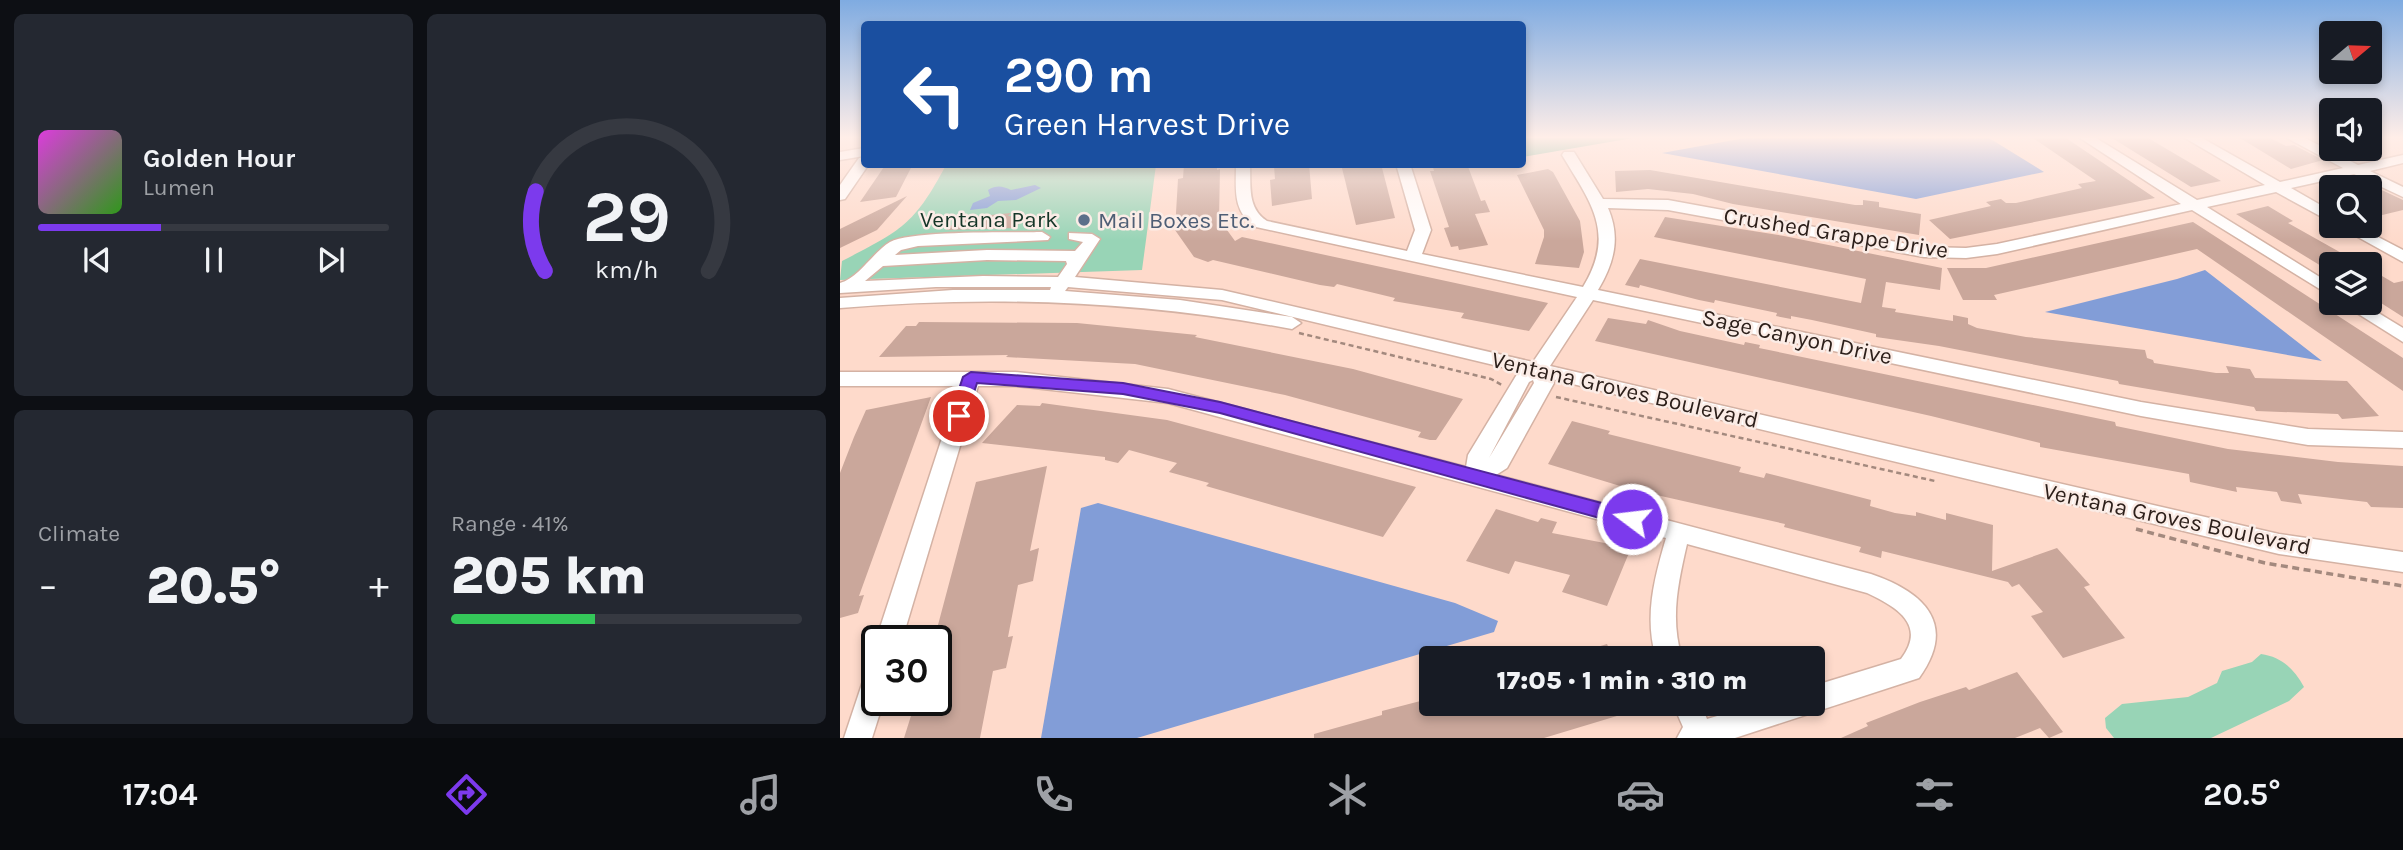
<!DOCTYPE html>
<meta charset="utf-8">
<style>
:root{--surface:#171b24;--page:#242831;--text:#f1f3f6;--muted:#9ea1a6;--line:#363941;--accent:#7c3aed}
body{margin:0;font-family:Karla,sans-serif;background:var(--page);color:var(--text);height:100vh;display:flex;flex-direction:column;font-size:26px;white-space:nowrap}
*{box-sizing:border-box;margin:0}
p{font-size:23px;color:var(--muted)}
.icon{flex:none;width:38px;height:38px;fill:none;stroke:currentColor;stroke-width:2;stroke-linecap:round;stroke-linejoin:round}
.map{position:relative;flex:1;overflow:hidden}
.panel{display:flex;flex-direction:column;gap:14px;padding:14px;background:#0d0f14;width:840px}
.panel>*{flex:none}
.guide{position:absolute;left:21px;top:21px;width:665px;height:147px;border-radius:7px;box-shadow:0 4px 10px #0003;background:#1a4fa0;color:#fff;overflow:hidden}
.needle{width:46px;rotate:71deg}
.buttons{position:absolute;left:1479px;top:21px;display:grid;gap:14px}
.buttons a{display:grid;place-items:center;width:63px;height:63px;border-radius:7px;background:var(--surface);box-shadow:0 4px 10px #0003;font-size:35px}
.speed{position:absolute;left:21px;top:625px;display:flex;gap:14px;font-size:35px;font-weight:700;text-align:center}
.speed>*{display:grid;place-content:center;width:91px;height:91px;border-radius:50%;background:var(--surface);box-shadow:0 4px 10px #0003;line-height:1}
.speed .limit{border:4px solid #111;border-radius:10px;background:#fff;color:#111}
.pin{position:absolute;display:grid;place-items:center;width:60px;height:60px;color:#fff;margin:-30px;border:4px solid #fff;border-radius:50%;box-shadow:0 2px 7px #0007}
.me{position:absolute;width:77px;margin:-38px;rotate:285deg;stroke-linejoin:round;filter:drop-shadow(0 0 5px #0008)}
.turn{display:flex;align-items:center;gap:24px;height:147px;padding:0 28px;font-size:32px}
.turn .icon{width:91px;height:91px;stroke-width:2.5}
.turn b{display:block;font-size:49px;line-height:60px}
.big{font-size:52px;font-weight:800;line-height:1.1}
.panel .tile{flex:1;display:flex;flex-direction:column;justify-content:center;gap:10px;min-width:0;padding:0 24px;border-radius:10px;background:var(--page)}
.panel .dial{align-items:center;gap:0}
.dial svg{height:182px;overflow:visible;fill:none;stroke:var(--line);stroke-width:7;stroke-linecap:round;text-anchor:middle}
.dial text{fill:var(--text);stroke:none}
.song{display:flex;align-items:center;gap:21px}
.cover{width:84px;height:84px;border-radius:10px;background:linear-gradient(135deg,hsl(300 70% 55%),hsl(110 70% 35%))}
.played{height:7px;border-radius:4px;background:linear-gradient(90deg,var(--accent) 35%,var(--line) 35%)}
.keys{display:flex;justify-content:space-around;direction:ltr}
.heat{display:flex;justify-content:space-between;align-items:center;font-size:38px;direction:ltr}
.charge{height:10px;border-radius:5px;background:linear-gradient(90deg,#34c759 41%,var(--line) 0)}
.panel .tiles{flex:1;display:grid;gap:14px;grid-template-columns:repeat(2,1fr)}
.trip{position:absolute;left:579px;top:646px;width:406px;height:70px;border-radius:7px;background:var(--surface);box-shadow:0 4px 10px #0003;font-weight:800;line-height:70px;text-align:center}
.tab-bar{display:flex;height:112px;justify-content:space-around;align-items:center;background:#090b0e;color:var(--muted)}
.tab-bar .icon{width:49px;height:49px}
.tab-bar .selected{color:var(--accent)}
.tab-bar b{font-size:32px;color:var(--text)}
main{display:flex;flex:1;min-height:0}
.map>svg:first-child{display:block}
</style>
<main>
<section class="panel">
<div class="tiles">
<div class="tile">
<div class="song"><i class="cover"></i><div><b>Golden Hour</b><p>Lumen</p></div></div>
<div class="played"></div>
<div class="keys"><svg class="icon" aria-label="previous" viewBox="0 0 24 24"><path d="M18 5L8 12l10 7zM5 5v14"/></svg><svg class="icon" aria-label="pause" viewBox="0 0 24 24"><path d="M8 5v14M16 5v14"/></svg><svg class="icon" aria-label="next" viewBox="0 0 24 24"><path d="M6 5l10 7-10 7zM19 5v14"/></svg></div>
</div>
<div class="tile dial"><svg viewBox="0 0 100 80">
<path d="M14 69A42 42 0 1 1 86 69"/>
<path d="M14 69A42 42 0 0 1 10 34" stroke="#7c3aed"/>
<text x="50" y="56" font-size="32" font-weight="700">29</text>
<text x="50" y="72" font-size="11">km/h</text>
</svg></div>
<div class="tile"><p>Climate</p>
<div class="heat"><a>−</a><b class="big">20.5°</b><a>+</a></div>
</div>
<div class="tile"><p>Range · 41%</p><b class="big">205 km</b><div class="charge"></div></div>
</div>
</section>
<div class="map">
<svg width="1563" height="738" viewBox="0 0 1563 738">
<rect width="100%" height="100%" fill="#fedacb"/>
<g fill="#98d4b6">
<path d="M 106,165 L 316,165 L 302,270 L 0,280 L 2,261 C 62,230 74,225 106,165 Z"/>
<path d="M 1421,654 C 1442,657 1454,669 1464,687 L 1449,701 L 1371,738 L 1274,738 L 1266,728 L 1265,718 L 1282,704 L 1348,697 L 1377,683 L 1382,671 L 1412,662 Z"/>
</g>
<polygon fill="#68b290" points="683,138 793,138 683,157"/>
<g fill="#829dd7">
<polygon points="905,138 1149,138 1204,172 1076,199 822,153"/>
<path d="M 195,185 L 201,188 L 176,200 L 158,201 L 147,208 L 130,210 L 133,203 L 150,196 L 148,190 C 157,185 162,186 171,190 Z"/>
<polygon points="1365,270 1482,361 1205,312 1337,279"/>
<polygon points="258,503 615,603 658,621 654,632 297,738 201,738 241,508"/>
</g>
<g fill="#caa79b">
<polygon points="1193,138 1226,138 1315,198 1110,239 1089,220 1151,206 1146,202 1161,199 1166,203 1176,203 1242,188 1238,184 1256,181"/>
<polygon points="1272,138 1308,138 1381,181 1351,187"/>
<polygon points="1400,138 1430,138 1446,146 1454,145 1483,160 1451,169"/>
<polygon points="46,164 73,164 56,197 20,202"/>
<polygon points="344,164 377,164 377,170 380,169 379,219 395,241 402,237 708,303 689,331 621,318 624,313 553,301 555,298 497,284 494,287 480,285 373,260 368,262 354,257 335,230 338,179 343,178"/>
<polygon points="448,164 469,164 472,199 432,206 430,180 435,179 434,166"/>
<polygon points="501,164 541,164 555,218 516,225"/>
<polygon points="592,164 627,164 641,201 645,200 650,212 635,214 648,245 619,250 618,246 611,247 604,228 609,227 590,171 594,171"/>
<polygon points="708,169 713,172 740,221 744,252 739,268 695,264 704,237 704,230 677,175"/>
<polygon points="810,170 1015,205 1023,205 1023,200 1039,202 1039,207 1081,214 1079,235 893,204 853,194 808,189 776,192 775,171"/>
<polygon points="1531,185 1563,200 1563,210 1538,216 1530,211"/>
<polygon points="67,196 37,230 0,248 0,229"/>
<polygon points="1428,206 1453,221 1448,223 1521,264 1491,264 1491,272 1396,214"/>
<polygon points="171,213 168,216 184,216 176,228 106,230 120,218"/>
<polygon points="825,217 944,236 1102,268 1100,290 1046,282 1042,307 1056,309 1055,312 1113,321 1113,315 1128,318 1128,324 1137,328 1186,337 1305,350 1307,358 1313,360 1314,363 1376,373 1389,373 1386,366 1410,369 1415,378 1507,381 1539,416 1502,419 1498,414 1416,411 1414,407 1279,384 1278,381 1099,346 1036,337 1036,334 972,320 951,316 951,319 936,316 937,313 875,300 874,303 859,300 800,285 799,288 785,285 800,259 1021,303 1026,279 814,237"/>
<polygon points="1353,222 1563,358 1563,391 1357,249 1154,295 1157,300 1123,300 1107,268 1146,268"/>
<polygon points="1530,269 1554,283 1563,281 1563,317 1530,296"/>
<polygon points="768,318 806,324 808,320 840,331 904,345 905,342 920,345 919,348 1275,422 1276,426 1388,449 1498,462 1563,466 1563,508 1531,507 1527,502 1458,494 1462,504 1441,501 1437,492 1396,487 1397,492 1350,482 1349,474 1200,447 1200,443 1091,416 755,341"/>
<polygon points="79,322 237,323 357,335 355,337 513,369 623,399 596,440 590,440 578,437 581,432 445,395 295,364 166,357 168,355 39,357 66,326 76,326"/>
<polygon points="91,397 19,596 24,595 18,613 0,618 0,473 14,437 26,410"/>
<polygon points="202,403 327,420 576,487 543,537 366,486 369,483 329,472 337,463 289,450 278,463 265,460 265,457 142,443 177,405 200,406"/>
<polygon points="732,421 770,431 768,434 901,467 899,472 924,478 926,473 1031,500 1030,506 1055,513 1076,516 1076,512 1106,520 1106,513 1153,525 1152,571 1217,548 1250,585 1244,587 1285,638 1223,658 1191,616 1203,612 1179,584 1172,587 1168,582 1042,551 1041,558 1019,552 1021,547 944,527 945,524 790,489 708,464"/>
<polygon points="207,466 190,551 199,548 193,581 178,585 168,637 173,636 166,668 153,671 140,738 64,738 76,700 96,700 96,640 94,640 136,482"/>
<polygon points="656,509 698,522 701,518 717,522 712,533 791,548 767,606 722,592 730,575 675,561 669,574 626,561"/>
<polygon points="767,644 773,658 731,658 731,655"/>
<polygon points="1177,672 1223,732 1209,738 1200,728 1175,738 1001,738 1028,726 1026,723 1080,702 1126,687 1129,690"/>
<polygon points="592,698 592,704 598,704 598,708 612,704 810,706 704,738 474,738 474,734 542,715 542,711"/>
</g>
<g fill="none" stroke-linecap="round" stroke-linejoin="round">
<g stroke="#d4b2a4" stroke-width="3">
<g id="minor">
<path d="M 1240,138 L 1256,138 L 1357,200 L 1425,185 L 1345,138 L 1362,138 L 1440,182 L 1503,168 L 1447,138 L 1465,138 L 1518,165 L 1563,155 L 1563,163 L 1530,171 L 1563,187 L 1563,197 L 1514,174 L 1451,188 L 1491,211 L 1491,222 L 1436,192 L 1367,207 L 1491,284 L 1491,296 L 1352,210 L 1157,254 L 1126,258 L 1084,257 L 828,210 L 768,208 C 781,238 774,263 758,290 L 1301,402 L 1468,429 L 1563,432 L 1563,448 L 1468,445 L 1301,416 L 753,300 L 710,366 L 1439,534 L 1563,552 L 1563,572 L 1439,554 L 712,379 L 714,383 L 667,468 L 656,475 L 1031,574 C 1084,592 1118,624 1079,678 L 895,738 L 837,738 L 843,727 L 833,704 L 861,704 L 867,719 L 918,704 L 973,704 L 973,686 L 1061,659 C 1087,625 1057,607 1027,593 L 847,544 C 838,583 830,619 842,658 L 816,658 C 804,617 814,579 826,538 L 328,403 L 175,386 L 138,386 L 62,640 L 36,640 L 119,386 L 0,386 L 0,372 L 175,372 L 328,389 L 626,467 L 628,455 L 679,371 L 382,300 L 239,288 L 228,287 L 225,291 L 340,300 L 452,317 L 461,323 L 452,329 C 301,301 153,295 0,308 L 0,298 L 113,290 L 210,290 L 211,287 L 96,287 L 0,293 L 0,283 C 19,278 33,252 50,242 C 72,230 172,233 202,232 L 210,237 L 208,240 L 78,246 L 61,250 L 55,255 L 147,250 L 235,251 L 243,242 L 229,239 L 229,233 L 252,234 L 260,239 L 235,277 L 382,290 L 693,362 L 737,297 L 416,227 C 392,212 396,189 396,164 L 410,164 C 411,186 407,208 427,221 L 567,251 L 575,230 L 556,164 L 570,164 L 591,230 L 582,254 L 743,287 C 776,233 751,203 722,155 L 724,152 L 734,152 L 763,199 L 828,200 L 1084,247 L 1126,248 L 1157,244 L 1341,204 ZM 147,260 L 226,261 L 227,264 L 218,277 L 143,276 L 25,281 L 43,266 ZM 693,380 L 694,383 L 649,458 L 689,382 Z"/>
<polygon points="24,148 24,156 0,160 0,152"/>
<polygon points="24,157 24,164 29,164 5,199 0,200 0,185 19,158"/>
<polygon points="1498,226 1517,226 1563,250 1563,262"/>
<polygon points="1501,303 1522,303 1563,328 1563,342"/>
<polygon points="37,666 37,700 44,700 32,738 4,738 27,669"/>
</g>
</g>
<g stroke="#a3897e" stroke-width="2.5" stroke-dasharray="5 3.5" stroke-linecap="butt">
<polyline points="459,333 651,379 662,385"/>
<polyline points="716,397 1095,481"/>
</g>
<polyline stroke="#a3897e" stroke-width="3.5" stroke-dasharray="7 4.5" stroke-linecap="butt" points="1296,529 1425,563 1563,586"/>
<use href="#minor" fill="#fff" fill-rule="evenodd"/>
</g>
<linearGradient id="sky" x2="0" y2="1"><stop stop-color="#7fabe1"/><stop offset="0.57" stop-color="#ffeee8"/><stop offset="1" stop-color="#ffeee8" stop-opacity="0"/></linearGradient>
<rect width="1563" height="241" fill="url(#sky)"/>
<polygon fill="#7c3aed" stroke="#51269a" stroke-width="2" points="131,372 283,383 380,402 792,511 799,514 802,519 799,524 792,527 380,413 283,394 137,383 125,421 113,421 110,416 123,377"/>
<circle fill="#5c6f8a" stroke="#fbece6" stroke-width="2.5" cx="244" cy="220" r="7"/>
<g text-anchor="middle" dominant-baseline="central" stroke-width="5" stroke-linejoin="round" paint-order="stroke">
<g font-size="23" fill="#143527" stroke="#fbece6">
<text x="149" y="219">Ventana Park</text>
</g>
<g font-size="23" fill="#4e5e75" stroke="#fbece6" text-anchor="start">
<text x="258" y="220">Mail Boxes Etc.</text>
</g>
<g font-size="23" fill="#2d201b" stroke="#fbece6">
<text transform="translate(996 233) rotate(9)">Crushed Grappe Drive</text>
<text transform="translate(957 337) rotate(12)">Sage Canyon Drive</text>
<text transform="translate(785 390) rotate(13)">Ventana Groves Boulevard</text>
<text transform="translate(1337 519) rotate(12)">Ventana Groves Boulevard</text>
</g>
</g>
</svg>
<div class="buttons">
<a><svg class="needle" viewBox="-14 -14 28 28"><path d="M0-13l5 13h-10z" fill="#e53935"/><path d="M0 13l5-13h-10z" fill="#9ea1a6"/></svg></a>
<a><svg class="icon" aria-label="sound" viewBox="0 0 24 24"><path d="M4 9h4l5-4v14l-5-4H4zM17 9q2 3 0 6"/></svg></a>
<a><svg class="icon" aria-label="search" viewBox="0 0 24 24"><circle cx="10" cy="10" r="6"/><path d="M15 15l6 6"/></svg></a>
<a><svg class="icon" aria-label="layers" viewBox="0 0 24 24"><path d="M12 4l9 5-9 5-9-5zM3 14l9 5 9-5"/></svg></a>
</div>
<div class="speed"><div class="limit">30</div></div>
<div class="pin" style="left:119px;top:416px;background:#d93025"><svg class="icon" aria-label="arrive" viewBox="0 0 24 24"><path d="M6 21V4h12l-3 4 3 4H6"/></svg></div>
<svg class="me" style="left:792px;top:519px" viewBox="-20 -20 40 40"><circle r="17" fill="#7c3aed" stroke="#fff" stroke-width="3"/><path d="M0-11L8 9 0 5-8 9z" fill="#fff"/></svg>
<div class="trip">17:05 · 1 min · 310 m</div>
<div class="guide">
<div class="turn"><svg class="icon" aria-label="left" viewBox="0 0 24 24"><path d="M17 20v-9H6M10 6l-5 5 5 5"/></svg><div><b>290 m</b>Green Harvest Drive</div></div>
</div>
</div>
</main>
<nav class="tab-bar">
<b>17:04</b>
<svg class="icon selected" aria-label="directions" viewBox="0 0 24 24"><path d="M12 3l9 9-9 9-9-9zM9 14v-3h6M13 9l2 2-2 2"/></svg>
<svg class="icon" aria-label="music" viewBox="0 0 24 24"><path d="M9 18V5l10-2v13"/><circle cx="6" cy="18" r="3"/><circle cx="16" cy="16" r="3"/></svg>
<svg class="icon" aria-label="phone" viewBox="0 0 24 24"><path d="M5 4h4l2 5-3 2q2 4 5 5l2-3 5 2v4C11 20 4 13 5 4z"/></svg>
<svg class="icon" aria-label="climate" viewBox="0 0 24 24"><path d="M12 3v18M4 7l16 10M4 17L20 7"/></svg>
<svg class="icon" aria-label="car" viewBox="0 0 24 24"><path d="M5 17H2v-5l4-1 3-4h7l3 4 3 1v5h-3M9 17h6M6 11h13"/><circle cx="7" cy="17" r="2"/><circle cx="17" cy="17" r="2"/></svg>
<svg class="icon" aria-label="filters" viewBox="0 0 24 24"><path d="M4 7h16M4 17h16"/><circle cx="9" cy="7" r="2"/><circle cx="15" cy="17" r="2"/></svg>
<b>20.5°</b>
</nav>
